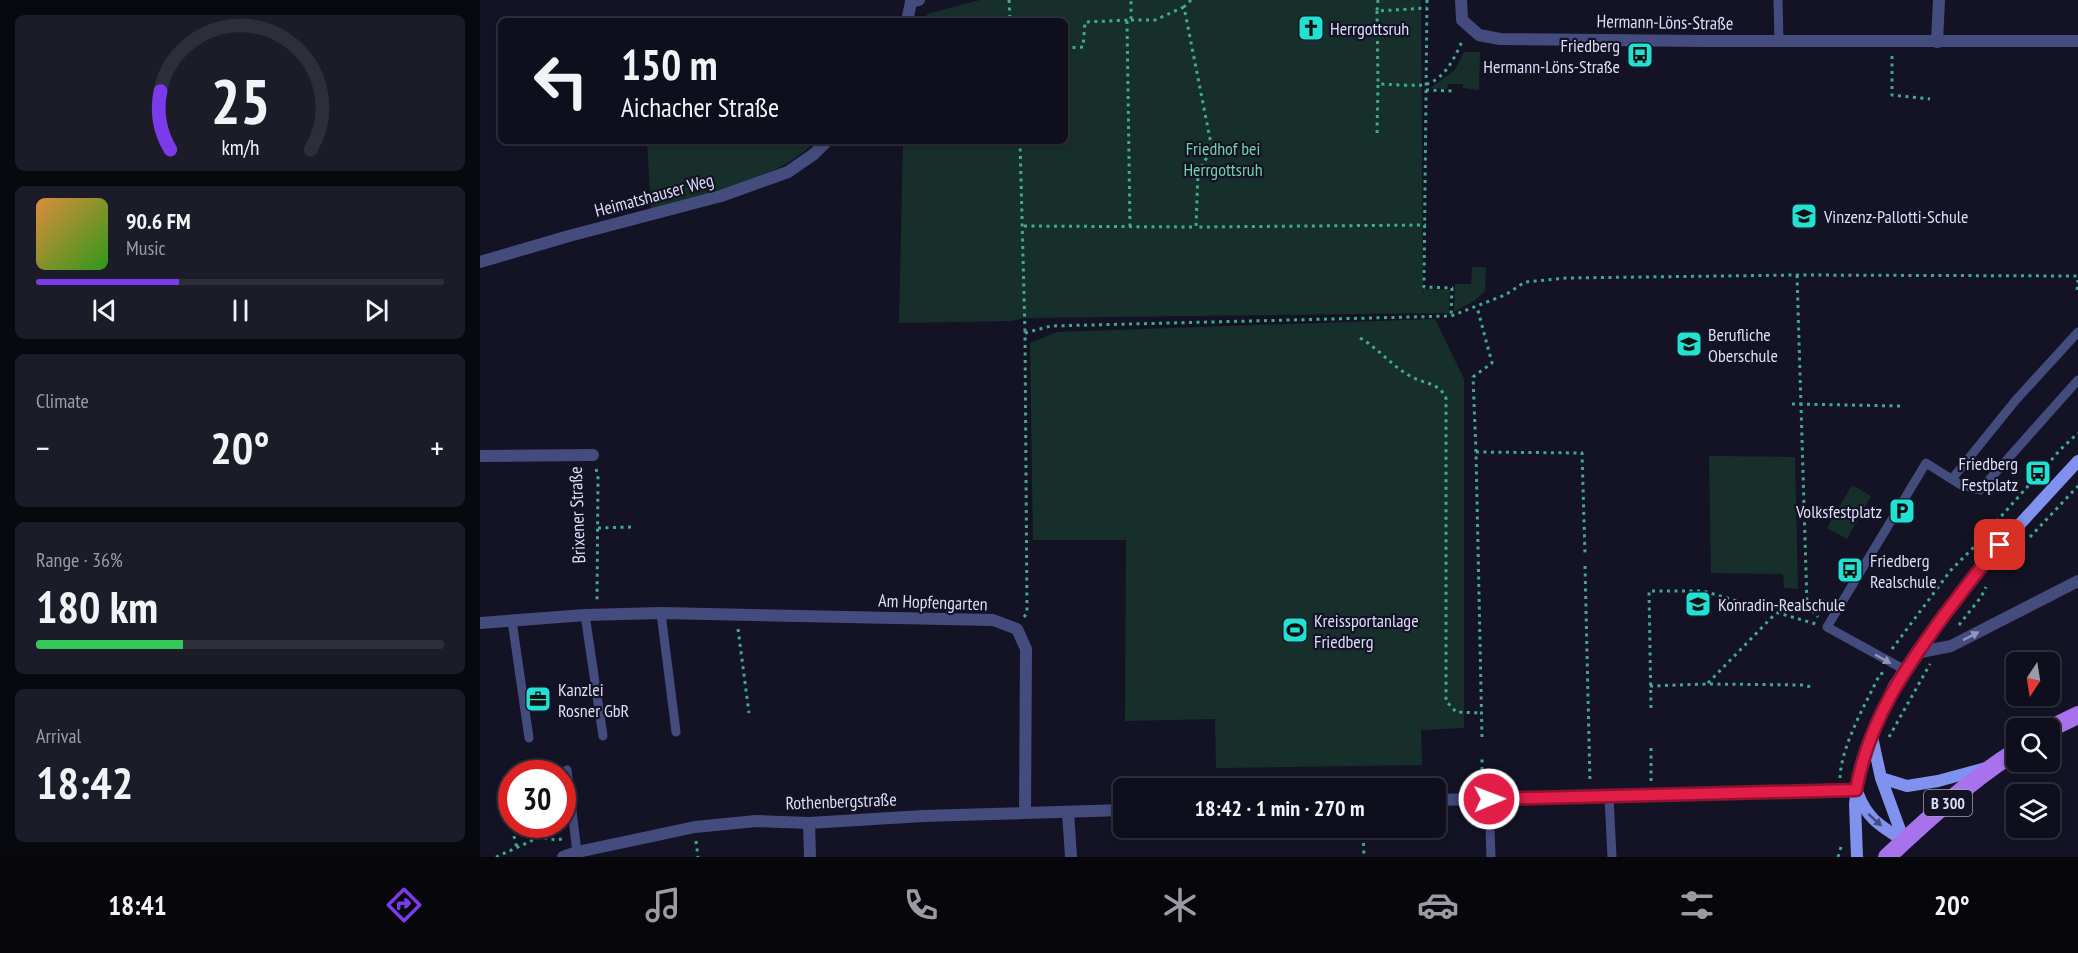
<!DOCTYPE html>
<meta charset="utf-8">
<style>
:root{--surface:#0e0e1c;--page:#1c1c29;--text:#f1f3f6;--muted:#9b9ca3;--line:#2e2e3b;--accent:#7c3aed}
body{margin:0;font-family:"PT Sans Narrow",sans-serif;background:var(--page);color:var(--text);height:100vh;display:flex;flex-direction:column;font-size:22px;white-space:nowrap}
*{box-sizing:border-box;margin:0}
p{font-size:20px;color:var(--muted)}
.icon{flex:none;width:33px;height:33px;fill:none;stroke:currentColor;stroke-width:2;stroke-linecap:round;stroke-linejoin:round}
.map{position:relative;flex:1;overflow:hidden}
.panel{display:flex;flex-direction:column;gap:15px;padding:15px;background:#08080f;width:480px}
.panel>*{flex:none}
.top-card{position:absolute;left:18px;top:18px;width:570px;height:126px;border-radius:9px;box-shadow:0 3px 9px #0003,0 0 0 2px var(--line);background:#0e0e1c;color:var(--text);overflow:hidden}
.needle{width:39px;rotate:192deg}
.buttons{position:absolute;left:1526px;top:652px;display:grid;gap:12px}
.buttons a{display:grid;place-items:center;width:54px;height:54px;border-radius:9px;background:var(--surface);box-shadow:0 3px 9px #0003,0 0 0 2px var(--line);font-size:30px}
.speed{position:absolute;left:18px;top:760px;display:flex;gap:12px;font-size:30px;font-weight:700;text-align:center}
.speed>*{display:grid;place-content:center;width:78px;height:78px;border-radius:50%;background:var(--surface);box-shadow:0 3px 9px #0003,0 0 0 2px var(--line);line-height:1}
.speed .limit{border:9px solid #d22;background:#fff;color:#111}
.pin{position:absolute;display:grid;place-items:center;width:51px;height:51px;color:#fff;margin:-26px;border-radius:12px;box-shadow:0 3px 9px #0006}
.me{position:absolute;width:66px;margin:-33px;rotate:89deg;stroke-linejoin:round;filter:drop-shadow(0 0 4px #0008)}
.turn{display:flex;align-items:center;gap:21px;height:126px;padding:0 24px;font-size:27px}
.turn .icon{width:78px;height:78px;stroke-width:2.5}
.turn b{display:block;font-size:42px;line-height:51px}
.big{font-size:45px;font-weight:700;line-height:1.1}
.panel .tile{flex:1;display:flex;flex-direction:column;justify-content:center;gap:9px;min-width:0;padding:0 21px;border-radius:9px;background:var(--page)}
.panel .dial{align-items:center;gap:0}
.dial svg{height:156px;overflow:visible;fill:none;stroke:var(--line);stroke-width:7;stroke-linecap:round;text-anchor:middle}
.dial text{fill:var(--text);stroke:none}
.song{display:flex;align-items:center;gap:18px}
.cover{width:72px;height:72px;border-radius:9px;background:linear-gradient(135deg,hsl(30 70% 55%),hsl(110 70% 35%))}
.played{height:6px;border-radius:3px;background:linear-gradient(90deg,var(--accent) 35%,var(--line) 35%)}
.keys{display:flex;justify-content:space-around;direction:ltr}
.heat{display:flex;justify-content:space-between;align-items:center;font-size:33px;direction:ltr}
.charge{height:9px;border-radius:4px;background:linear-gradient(90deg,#34c759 36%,var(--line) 0)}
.trip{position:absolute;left:633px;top:778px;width:333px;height:60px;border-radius:9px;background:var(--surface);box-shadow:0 3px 9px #0003,0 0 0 2px var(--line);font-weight:700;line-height:60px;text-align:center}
.tabs{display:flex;height:96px;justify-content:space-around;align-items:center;background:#06060b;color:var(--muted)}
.tabs .icon{width:42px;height:42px}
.tabs .on{color:var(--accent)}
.tabs b{font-size:27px;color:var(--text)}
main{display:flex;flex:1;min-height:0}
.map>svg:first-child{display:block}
</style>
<main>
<section class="panel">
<div class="tile dial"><svg viewBox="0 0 100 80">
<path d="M14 69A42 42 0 1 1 86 69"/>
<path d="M14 69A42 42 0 0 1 9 39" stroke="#7c3aed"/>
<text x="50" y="56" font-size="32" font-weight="700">25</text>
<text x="50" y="72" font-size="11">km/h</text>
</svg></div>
<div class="tile">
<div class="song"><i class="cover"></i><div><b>90.6 FM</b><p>Music</p></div></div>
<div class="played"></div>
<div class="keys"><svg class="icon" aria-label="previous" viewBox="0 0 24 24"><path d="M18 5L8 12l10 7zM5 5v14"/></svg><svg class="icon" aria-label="pause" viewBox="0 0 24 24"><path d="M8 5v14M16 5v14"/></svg><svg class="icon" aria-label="next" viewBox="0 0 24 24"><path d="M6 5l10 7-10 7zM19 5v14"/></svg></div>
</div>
<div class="tile"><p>Climate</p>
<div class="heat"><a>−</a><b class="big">20°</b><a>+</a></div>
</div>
<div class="tile"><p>Range · 36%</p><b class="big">180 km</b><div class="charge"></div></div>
<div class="tile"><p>Arrival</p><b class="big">18:42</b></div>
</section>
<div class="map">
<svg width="1598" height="857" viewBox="0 0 1598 857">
<rect width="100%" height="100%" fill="#131325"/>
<g fill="#172f2a">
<polygon points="500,0 941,0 943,295 944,289 970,290 969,313 545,318 532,321 419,323 423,141 585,141 585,21 444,21 447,14"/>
<polygon points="984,52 1000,52 999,90 983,88 983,84 968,84 967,89 950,88 975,70"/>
<path d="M 167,141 L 336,141 C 292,183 229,194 171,210 Z"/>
<polygon points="992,267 1006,267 1005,291 994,301 974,312 975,284 991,284"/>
<polygon points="955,319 984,379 984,728 941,730 942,765 736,768 735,719 645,721 646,540 553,540 550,343 577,332"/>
<polygon points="1229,456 1315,457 1318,589 1304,588 1303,574 1231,573"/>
<polygon points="1372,485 1391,496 1367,539 1347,528"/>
</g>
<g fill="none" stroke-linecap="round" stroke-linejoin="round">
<g stroke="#40aa91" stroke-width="3" stroke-dasharray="3 4.5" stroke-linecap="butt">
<polyline points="529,0 530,21"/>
<polyline points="711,0 704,7 732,149 718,172 716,227 946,225"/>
<polyline points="898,0 897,11 947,8"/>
<polyline points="947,0 944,287 972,288 971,316"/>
<polyline points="897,11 898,84"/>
<polyline points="651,20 675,20 704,7"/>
<polyline points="647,21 650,227"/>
<polyline points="585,48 603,47 605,22 651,20 651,0"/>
<polyline points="1412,56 1412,95 1450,99"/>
<polyline points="946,90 973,91"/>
<path d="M 897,133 L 898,84 C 909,84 938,87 947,84 C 966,78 976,55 983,39"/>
<polyline points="540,141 545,333"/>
<polyline points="544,226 716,227"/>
<polyline points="1317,275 1327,604 1338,617"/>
<polyline points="1597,290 1598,280"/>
<path d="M 880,338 C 899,349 912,366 930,376 C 943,384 959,382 966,398 L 966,701 L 976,712 L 1002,713"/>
<polyline points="1312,404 1422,406"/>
<polyline points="996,452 993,377 1012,363 997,307"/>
<polyline points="116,469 118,476 117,603"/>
<polyline points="118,528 153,527"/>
<polyline points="1550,537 1598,486"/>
<polyline points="1105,566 1110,783"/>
<polyline points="544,617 547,613 545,333 571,326 971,316 1025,295 1045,282 1086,278 1317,275 1598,276"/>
<polyline points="1479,625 1501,597 1506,587"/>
<polyline points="258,629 269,713"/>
<polyline points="1412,649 1471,570 1492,549 1581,449 1598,433"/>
<polyline points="1228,683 1296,613"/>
<polyline points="1170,686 1227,684 1324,685 1334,688"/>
<polyline points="1171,708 1169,591 1223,591 1336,624"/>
<polyline points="1002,737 996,452 1102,453 1105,554"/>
<polyline points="1409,737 1450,664"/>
<polyline points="1171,748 1171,781"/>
<path d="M 1360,778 C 1361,746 1386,703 1400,674 L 1404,673"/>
<polyline points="1002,785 1002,759"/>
<polyline points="883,828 884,857"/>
<polyline points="34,836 37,848"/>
<polyline points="216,841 218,857"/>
<polyline points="16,857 60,837 76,840 82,839"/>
<polyline points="1358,857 1361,847"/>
</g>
<g stroke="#444c7e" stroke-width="9">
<polyline points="1298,0 1299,41"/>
<polyline points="1472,479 1535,401 1598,332"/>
<polyline points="181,613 196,732"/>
<polyline points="105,615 123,736"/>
<polyline points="32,621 49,738"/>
<polyline points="1425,670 1347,627 1446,463 1481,485 1500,490 1598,380"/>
<polyline points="87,770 97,852"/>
<polyline points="1129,797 1132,857"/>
<polyline points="1009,799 1011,857"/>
</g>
<g stroke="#444c7e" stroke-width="12">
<polyline points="981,0 982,20 999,35 1020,39 1224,41 1598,41"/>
<polyline points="427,21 431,2 439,0"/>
<polyline points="1457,42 1459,0"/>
<polyline points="0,262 89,236 241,196 308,172 334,154 347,141"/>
<polyline points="0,456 113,455"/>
<polyline points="0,623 105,615 181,613 513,620 537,629 546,649 545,813"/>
<polyline points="1436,653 1471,646 1598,581"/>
<polyline points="956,800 1376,790"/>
<polyline points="588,812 591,857"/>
<polyline points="329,823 330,857"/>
<polyline points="83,857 97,852 215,827 276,821 329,823 443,816 644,810"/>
</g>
<g stroke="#8091ee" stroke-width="12">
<polyline points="1392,737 1401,778 1424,841"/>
<polyline points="1401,778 1427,786 1458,781 1506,768"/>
<path d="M 1378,794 C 1388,820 1401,826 1424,841"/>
<polyline points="1377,857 1375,804 1380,767 1392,735 1414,686 1436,653 1505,562 1598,461"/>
</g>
<g stroke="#a872ec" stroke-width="18">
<polyline points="1569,729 1598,715"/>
<path d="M 1407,857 C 1448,819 1489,781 1536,751"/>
</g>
</g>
<defs><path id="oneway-solid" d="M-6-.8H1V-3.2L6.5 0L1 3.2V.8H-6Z" transform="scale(1.5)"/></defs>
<g fill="#9095bc">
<use href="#oneway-solid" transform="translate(1491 636) rotate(-27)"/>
<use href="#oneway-solid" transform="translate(1403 659) rotate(29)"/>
</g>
<use fill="#444c7f" href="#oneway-solid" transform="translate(1395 820) rotate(42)"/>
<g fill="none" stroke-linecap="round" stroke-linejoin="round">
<g stroke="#92132f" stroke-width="15">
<path id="route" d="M 1009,799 L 1376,790 C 1389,720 1424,670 1465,614 C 1483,591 1500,567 1520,545"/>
</g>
<use href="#route" stroke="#e11d48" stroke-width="10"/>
</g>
<defs>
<g id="church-square" transform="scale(1.35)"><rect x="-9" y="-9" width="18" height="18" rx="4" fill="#22e1d2" stroke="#131325"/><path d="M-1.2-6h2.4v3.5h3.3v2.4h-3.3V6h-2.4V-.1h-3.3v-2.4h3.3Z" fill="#111"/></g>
<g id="bus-square" transform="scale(1.35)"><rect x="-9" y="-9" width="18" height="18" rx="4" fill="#22e1d2" stroke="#131325"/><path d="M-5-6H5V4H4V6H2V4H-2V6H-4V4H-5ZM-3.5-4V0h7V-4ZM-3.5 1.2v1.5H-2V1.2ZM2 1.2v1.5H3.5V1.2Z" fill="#111"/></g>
<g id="school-square" transform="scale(1.35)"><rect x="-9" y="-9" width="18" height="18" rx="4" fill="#22e1d2" stroke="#131325"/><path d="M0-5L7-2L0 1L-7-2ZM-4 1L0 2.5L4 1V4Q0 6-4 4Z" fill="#111"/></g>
<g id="parking-square" transform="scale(1.35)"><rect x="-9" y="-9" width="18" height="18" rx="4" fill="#22e1d2" stroke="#131325"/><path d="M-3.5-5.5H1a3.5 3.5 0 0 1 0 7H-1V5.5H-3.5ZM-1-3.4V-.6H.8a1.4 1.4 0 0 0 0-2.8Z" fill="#111"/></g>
<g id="stadium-square" transform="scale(1.35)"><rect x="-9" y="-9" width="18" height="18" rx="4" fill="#22e1d2" stroke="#131325"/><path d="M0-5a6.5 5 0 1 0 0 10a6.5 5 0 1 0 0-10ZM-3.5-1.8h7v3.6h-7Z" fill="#111"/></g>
<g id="office-square" transform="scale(1.35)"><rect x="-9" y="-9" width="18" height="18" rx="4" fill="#22e1d2" stroke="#131325"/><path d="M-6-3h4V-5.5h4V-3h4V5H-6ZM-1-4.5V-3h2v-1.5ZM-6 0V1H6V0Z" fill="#111"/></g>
</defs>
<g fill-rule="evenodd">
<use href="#church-square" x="831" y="28"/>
<use href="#bus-square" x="1160" y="55"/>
<use href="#school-square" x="1324" y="216"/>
<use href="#school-square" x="1209" y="344"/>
<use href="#bus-square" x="1558" y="473"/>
<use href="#parking-square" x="1422" y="511"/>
<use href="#bus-square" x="1370" y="570"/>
<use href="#school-square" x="1218" y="604"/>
<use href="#stadium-square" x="815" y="630"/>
<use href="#office-square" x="58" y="699"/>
</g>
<g text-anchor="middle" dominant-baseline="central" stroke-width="4.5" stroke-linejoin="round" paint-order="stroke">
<rect fill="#131325" stroke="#a0a1ba" stroke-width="1.5" x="1444" y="790" width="48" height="26" rx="4.5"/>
<g font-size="16" font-weight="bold" fill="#dcdefa">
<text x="1468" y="803">B 300</text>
</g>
<g font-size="18" fill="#dcdefa" stroke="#131325">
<text transform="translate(1185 22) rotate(1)">Hermann-Löns-Straße</text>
<text transform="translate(174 195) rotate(-15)">Heimatshauser Weg</text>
<text transform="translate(97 515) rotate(-92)">Brixener Straße</text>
<text transform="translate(453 602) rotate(2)">Am Hopfengarten</text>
<text transform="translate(361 801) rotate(-2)">Rothenbergstraße</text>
</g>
<g font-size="18" fill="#dcdefa" stroke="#131325" text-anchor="start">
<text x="850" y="28">Herrgottsruh</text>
<text x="1140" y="45" text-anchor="end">Friedberg<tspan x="1140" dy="21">Hermann-Löns-Straße</tspan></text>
<text x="1344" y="216">Vinzenz-Pallotti-Schule</text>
<text x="1228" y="334">Berufliche<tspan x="1228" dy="21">Oberschule</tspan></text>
<text x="1538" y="463" text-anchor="end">Friedberg<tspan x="1538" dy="21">Festplatz</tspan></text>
<text x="1402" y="511" text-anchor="end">Volksfestplatz</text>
<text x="1390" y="560">Friedberg<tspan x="1390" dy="21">Realschule</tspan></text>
<text x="1238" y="604">Konradin-Realschule</text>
<text x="834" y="620">Kreissportanlage<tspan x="834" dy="21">Friedberg</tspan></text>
<text x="78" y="689">Kanzlei<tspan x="78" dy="21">Rosner GbR</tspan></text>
</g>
<g font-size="18" fill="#71d1a8" stroke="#131325">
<text x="743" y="148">Friedhof bei<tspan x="743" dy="21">Herrgottsruh</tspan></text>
</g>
</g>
</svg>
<div class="buttons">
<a><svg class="needle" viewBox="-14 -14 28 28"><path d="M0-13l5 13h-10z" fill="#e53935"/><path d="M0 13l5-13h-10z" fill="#9b9ca3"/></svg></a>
<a><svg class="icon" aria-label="search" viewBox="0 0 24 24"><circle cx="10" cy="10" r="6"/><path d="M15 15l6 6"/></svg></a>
<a><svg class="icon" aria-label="layers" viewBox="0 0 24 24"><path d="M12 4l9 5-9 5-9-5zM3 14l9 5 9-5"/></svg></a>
</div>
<div class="speed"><div class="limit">30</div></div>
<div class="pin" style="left:1520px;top:545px;background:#d93025"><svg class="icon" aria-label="arrive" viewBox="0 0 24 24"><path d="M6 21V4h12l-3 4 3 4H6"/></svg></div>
<svg class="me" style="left:1009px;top:799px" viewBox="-20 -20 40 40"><circle r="17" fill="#e11d48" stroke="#fff" stroke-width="3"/><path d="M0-11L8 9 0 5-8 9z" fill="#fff"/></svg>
<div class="trip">18:42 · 1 min · 270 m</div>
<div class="top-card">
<div class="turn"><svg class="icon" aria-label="left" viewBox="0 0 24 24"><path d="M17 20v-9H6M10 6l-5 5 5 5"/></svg><div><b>150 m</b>Aichacher Straße</div></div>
</div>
</div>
</main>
<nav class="tabs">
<b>18:41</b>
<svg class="icon on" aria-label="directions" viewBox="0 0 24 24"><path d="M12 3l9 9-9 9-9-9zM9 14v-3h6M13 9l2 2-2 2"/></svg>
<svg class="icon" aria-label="music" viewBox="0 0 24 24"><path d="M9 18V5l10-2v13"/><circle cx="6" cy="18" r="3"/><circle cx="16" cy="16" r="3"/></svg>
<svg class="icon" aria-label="phone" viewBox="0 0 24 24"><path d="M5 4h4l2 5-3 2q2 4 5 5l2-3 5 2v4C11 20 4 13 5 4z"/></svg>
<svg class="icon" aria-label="climate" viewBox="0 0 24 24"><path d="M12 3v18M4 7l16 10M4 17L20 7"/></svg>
<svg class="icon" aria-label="car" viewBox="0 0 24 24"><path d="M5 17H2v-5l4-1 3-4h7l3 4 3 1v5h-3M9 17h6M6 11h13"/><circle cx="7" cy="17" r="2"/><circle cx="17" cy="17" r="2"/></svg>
<svg class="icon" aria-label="filters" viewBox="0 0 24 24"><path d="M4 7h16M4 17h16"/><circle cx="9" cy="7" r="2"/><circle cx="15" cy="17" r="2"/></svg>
<b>20°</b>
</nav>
